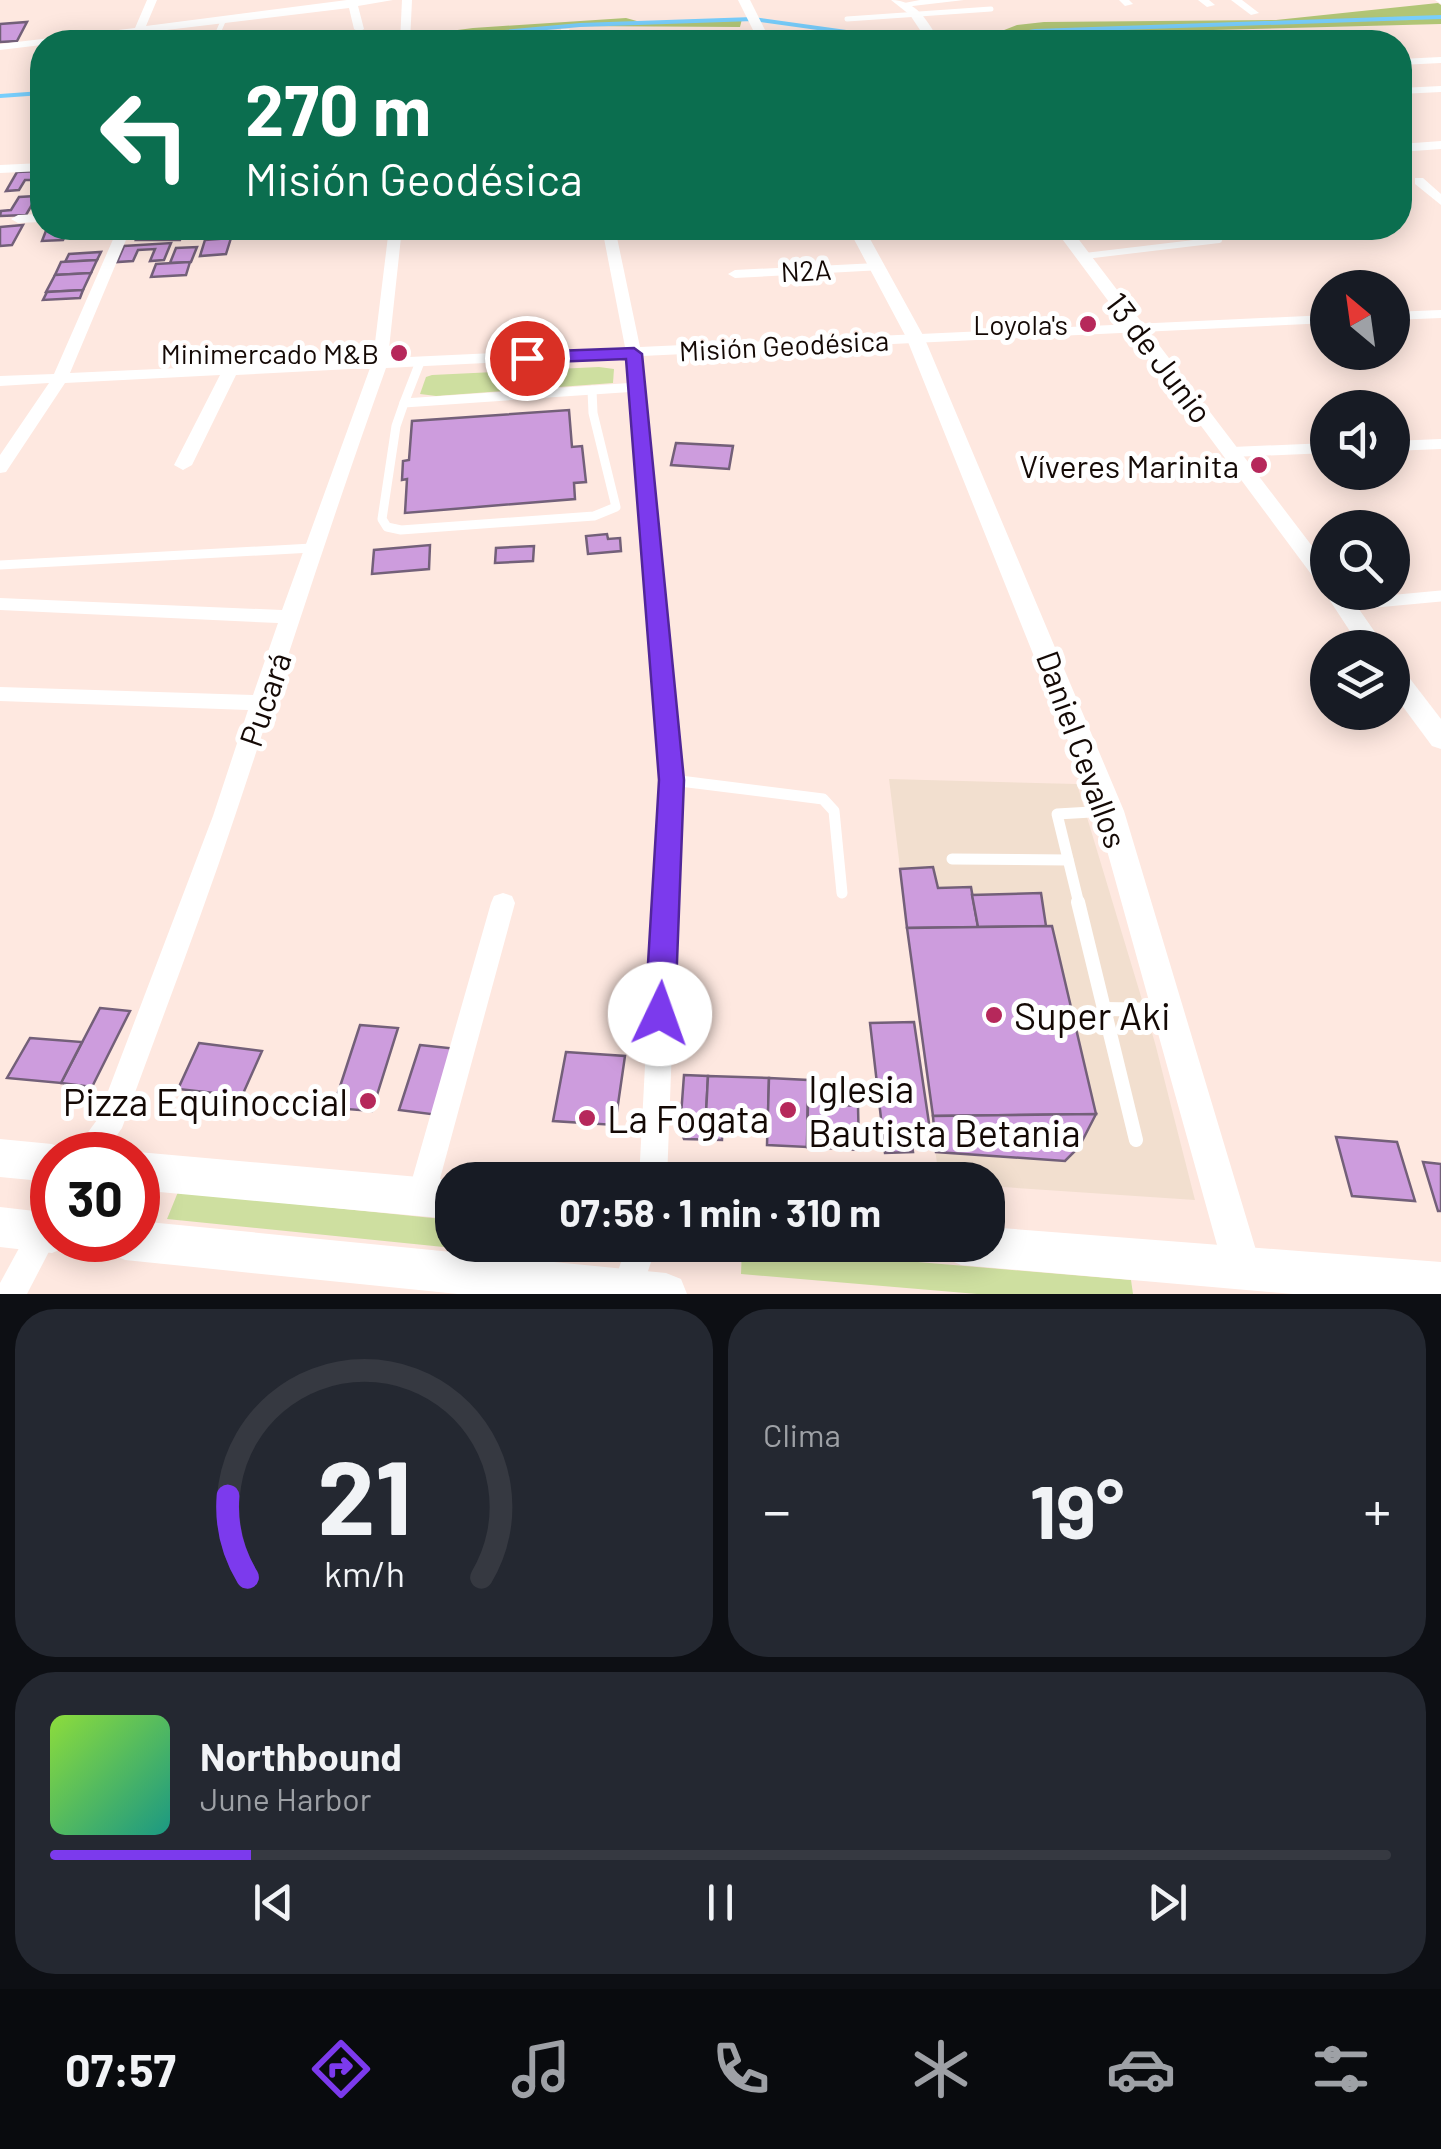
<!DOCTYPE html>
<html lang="es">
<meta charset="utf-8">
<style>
:root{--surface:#171b24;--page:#242831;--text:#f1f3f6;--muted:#9ea1a6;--line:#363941;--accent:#7c3aed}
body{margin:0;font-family:Barlow,sans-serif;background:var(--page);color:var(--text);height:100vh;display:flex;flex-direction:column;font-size:38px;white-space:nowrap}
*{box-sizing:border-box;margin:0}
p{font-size:32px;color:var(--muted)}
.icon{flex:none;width:55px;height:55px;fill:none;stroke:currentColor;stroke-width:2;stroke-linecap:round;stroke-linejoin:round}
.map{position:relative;height:1294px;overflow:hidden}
.sheet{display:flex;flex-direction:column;gap:15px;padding:15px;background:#0d0f14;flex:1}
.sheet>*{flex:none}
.top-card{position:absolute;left:30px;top:30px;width:1382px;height:210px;border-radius:40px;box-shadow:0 5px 25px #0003;background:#0b6e4f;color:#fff;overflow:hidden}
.needle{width:65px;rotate:331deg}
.controls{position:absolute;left:1310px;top:270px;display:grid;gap:20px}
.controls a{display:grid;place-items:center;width:100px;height:100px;border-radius:50%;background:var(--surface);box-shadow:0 5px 25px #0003;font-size:50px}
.speed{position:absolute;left:30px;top:1132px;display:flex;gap:20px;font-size:50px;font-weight:700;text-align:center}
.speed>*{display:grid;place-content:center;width:130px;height:130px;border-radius:50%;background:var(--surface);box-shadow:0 5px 25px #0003;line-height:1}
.speed .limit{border:15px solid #d22;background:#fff;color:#111}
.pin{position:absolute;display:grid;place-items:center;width:85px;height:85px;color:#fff;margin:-42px;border:5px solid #fff;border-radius:50%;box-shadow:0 2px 10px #0007}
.me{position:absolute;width:110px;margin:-55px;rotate:3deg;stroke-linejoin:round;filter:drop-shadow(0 0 8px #0008)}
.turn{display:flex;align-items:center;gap:35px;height:210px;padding:0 50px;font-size:45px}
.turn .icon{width:130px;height:130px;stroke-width:2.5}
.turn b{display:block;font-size:70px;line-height:85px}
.big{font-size:75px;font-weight:700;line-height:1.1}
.sheet .card{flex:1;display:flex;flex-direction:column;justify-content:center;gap:15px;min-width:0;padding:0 35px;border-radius:40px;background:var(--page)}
.sheet .dial{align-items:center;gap:0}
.dial svg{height:260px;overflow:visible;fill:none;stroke:var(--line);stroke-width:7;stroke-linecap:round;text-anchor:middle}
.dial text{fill:var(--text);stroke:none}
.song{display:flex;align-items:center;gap:30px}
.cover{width:120px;height:120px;border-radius:15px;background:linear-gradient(135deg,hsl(90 70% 55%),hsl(170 70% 35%))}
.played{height:10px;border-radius:5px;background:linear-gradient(90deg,var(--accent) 15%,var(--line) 15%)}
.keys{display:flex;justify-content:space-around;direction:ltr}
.heat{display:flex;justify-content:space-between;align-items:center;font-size:55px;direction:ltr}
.sheet .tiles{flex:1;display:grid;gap:15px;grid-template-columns:1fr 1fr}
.card:last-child{grid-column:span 2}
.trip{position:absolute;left:435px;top:1162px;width:570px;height:100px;border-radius:40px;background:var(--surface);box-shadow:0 5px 25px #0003;font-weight:700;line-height:100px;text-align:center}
.menu{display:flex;height:160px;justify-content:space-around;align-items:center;background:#090b0e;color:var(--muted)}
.menu .icon{width:70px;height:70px}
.menu .on{color:var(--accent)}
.menu b{font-size:45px;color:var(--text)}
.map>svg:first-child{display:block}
</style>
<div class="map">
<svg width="1441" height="1294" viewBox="0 0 1441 1294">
<rect width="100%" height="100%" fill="#fee8e0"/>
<polygon fill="#f2dfcf" points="889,779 1077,784 1155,1043 1195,1200 988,1186 988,1180 939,1180"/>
<g fill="#cedfa0">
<polygon points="599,367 614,369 613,383 436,396 420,394 426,377 432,375"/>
<polygon points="178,1192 452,1220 452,1245 525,1245 523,1255 167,1219"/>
<polygon points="742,1247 1131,1280 1133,1294 977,1294 741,1274"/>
</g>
<g fill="#b1c576">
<path d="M 1438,3 L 1441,5 L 1441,24 L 1056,34 C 1028,30 1005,42 976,41 L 1017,25 L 1044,22 L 1276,20 Z"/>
<polygon points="626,18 644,23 742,19 740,27 571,26 416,40 419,35 473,28"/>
</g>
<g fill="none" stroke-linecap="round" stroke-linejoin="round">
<g stroke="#78cefc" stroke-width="4">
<polyline points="416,40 580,25 753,19 918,42"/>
<polyline points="976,41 1035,31 1441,17"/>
<polyline points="0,96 42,93"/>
</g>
</g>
<g fill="#cd9cdd" stroke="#736079" stroke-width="2.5">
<polygon points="27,22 17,41 0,42 0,24"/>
<polygon points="41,171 35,180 25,180 19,190 6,191 17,172"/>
<polygon points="37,196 26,215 0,216 1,211 11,210 19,197"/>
<polygon points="23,225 12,245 0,246 0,227"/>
<polygon points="47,228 69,228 63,240 42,241"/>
<polygon points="250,228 247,236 216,238 220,229"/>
<polygon points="184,230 180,240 136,240 139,233"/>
<polygon points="231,238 226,254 200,256 205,240"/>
<polygon points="171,243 164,260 150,261 155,249 138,250 133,261 117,262 124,246"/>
<polygon points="197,247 191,262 170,263 176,248"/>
<polygon points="101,252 97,260 65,262 69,254"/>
<polygon points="97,260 91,273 55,275 61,262"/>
<polygon points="190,262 186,275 151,277 156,264"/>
<polygon points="91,273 83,290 46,292 55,275"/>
<polygon points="83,290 80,298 43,300 47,292"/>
<polygon points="569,410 572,447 582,446 586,482 574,483 575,499 405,513 407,479 402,480 403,461 409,460 412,421"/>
<polygon points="676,443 733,446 729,469 671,465"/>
<polygon points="607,534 608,539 620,538 621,551 588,554 586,536"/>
<polygon points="430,545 429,569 372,574 374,550"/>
<polygon points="534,546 533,561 495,563 496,548"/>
<polygon points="933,867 938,888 971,887 978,927 907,928 900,869"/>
<polygon points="1041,893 1046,926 978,927 972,895"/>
<polygon points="1052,926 1096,1114 933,1116 907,928"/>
<polygon points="100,1008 130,1011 92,1087 61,1083"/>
<polygon points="914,1022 930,1130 910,1131 913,1152 885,1153 870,1023"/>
<polygon points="360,1025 398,1028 372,1111 333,1108"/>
<polygon points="30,1038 82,1042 61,1083 7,1078"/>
<polygon points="199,1043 262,1051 242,1096 178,1089"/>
<polygon points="420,1045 458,1049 438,1115 399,1110"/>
<polygon points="566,1052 625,1056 615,1125 553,1121"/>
<polygon points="684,1075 708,1076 706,1114 723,1114 722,1140 684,1139 680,1129"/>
<polygon points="708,1076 769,1078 768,1116 706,1114"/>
<polygon points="769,1078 808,1080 807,1147 767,1145"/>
<polygon points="808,1103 858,1106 859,1150 807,1147"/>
<polygon points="1096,1114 1079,1147 1065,1161 936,1152 933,1116"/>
<polygon points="1336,1137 1397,1142 1415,1201 1352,1196"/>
<polygon points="1423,1162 1441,1164 1441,1211 1438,1211"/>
</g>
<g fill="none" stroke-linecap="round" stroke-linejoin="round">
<g stroke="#fff" stroke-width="5">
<polyline points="847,19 991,9"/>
<polyline points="214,42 224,19"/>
<polyline points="535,42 567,38"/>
</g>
<polyline stroke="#fff" stroke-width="6" points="1085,256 1219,240"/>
<g stroke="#fff" stroke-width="9">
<polyline points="420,362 404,403 637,387"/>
<polyline points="404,403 396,426 382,519 387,527 401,530 594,516 616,507 593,413 592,390"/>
<polyline points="0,565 312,548"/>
</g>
<g stroke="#fff" stroke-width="11">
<polyline points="1344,605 1441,596"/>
<polyline points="672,780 823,799 834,811 842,893"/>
<polyline points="952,859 1068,860"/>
<polyline points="1079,904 1057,814 1109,811"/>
</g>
<g stroke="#fff" stroke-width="14">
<polyline points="1078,902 1136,1140"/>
<polyline points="1105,1009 1164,1010"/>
</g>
<g fill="#fff" fill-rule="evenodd">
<polygon points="147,0 157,0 146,26 347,0 393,0 358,6 364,29 359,32 354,29 349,8 0,50 0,44 135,28"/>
<polygon points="402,0 412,0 410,42 400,42"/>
<polygon points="920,0 964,0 904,7 899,4"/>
<polygon points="1119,0 1129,0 1133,4 1125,6"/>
<polygon points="1198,0 1209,0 1215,5 1207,7"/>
<polygon points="1231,0 1242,0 1259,13 1251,15"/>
<polygon points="1435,0 1441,0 1441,4"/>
<polygon points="561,29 569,29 573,42 563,42"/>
<polygon points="1441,57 1441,63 1400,65 1400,59"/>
<polygon points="1441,86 1441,92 1400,94 1400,88"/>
<polygon points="1441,141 1441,149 1400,152 1400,144"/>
<polygon points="42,163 42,171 0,173 0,165"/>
<polygon points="1415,178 1423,178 1441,194 1441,205 1415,184"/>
<polygon points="42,214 42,222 18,223 11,219 18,215"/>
<path d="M 118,228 L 131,228 L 70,373 L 373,359 L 389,228 L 402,228 L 388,358 L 625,347 L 602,228 L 615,228 L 640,347 L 1328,315 L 1328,323 L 642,356 L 682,780 L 667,1180 L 639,1180 L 660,780 L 627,356 L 386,368 C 332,518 286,663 236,813 C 201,919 160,1023 122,1128 L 103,1155 L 71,1155 L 97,1120 L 213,816 L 248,710 L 0,701 L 0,687 L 253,695 L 278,623 L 0,610 L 0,598 L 282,610 L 370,368 L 236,375 L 192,465 L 183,470 L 174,465 L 220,375 L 65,383 L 6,472 L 0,473 L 0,455 L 49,383 L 0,386 L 0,376 L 54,374 Z"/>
<polygon points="877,263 884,267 882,270 735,278 728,274 735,270"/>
<polygon points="1441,310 1441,318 1392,320 1392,312"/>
<polygon points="1441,439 1441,449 1392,451 1392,441"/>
<polygon points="1328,443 1328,453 1232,457 1224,452 1232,447"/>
<polygon points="503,893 512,896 515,903 435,1197 431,1207 421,1211 411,1207 407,1197 491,903 494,896"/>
<polygon points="52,1201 52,1240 55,1240 27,1294 0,1294 0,1283 42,1206"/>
<polygon points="627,1245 657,1245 640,1294 610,1294"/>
</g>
<g fill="#fff" fill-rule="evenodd">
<polygon points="738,0 750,0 771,42 759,42"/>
<path d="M 891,0 C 917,0 928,22 940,42 L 928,42 L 910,15 Z"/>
<polygon points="848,228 864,228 924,337 1124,811 1262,1270 1256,1283 1243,1289 1230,1283 1224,1270 1096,811 906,337"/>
<polygon points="1054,228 1070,228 1328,567 1328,592 1347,592 1386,648 1361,648 1323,590"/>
<polygon points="1392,664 1401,667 1441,719 1441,749 1432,746 1392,692"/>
</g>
<g fill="#fff" fill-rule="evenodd">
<polygon points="0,1139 52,1144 66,1150 68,1155 52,1155 52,1182 0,1177"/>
<polygon points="138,1152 452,1180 452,1219 138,1190 138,1155 130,1155"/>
<polygon points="0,1207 52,1213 52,1240 69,1240 66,1247 52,1253 0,1247"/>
<polygon points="138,1221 666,1273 681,1279 687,1294 458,1294 125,1260 111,1254 105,1240 138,1240"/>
<polygon points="988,1227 1441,1262 1441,1294 1293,1294 961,1265 947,1259 941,1245 988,1245"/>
</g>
</g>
<polygon fill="#7c3aed" stroke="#51269a" stroke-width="2.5" points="634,348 642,354 684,780 675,1014 671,1023 660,1027 650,1023 645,1014 659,780 626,359 527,363 518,358 527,352"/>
<g fill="#b6285b" stroke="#fff" stroke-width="4">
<circle cx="1088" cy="324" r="10"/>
<circle cx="399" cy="353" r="10"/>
<circle cx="1259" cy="465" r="10"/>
<circle cx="994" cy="1015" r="10"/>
<circle cx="368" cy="1101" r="10"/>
<circle cx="788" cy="1110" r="10"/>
<circle cx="587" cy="1118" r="10"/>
</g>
<g text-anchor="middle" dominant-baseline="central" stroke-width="10" stroke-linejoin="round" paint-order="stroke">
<g font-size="28" fill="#140905" stroke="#fff">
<text transform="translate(806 270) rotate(-3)">N2A</text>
<text transform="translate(784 345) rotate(-3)">Misión Geodésica</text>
</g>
<g font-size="28" fill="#140905" stroke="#fff" text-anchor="end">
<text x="1068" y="324">Loyola's</text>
<text x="379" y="353">Minimercado M&amp;B</text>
</g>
<g font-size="32" fill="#140905" stroke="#fff">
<text transform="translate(1160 357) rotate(53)">13 de Junio</text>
<text transform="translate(264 699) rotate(-71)">Pucará</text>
<text transform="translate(1083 749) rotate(70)">Daniel Cevallos</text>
</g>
<g font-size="32" fill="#140905" stroke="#fff" text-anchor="end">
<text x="1239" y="465">Víveres Marinita</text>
</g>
<g font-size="38" fill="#140905" stroke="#fff" text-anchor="start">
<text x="1014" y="1015">Super Aki</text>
<text x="808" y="1088">Iglesia<tspan x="808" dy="44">Bautista Betania</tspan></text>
<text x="348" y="1101" text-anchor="end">Pizza Equinoccial</text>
<text x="607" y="1118">La Fogata</text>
</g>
</g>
</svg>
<div class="controls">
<a><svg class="needle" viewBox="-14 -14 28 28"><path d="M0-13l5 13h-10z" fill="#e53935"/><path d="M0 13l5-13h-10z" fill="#9ea1a6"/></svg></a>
<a><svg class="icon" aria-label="sound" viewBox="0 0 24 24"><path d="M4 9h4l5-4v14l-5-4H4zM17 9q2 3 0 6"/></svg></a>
<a><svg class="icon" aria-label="search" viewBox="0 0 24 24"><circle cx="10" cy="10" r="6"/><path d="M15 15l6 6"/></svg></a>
<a><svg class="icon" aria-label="layers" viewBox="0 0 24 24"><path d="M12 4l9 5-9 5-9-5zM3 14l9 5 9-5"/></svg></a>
</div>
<div class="speed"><div class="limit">30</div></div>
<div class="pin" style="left:527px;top:358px;background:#d93025"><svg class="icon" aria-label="arrive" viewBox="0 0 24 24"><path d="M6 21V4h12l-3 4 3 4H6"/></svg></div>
<svg class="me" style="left:660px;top:1014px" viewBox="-20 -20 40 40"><circle r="19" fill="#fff"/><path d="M0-13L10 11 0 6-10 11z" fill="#7c3aed"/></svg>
<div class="trip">07:58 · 1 min · 310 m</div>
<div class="top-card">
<div class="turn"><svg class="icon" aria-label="left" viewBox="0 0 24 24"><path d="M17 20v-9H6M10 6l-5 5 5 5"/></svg><div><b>270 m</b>Misión Geodésica</div></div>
</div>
</div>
<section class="sheet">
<div class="tiles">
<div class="card dial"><svg viewBox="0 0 100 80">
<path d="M14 69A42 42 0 1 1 86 69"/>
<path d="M14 69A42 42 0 0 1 8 44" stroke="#7c3aed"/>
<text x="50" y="56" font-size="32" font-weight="700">21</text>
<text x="50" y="72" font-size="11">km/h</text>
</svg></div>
<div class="card"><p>Clima</p>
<div class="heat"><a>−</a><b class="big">19°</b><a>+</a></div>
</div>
<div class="card">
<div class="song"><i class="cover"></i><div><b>Northbound</b><p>June Harbor</p></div></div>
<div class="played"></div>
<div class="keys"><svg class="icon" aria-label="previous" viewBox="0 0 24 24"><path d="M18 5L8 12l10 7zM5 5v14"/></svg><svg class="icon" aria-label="pause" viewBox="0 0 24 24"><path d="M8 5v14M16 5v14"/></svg><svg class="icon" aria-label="next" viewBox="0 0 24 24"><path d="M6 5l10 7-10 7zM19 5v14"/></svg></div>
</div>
</div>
</section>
<nav class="menu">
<b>07:57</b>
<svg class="icon on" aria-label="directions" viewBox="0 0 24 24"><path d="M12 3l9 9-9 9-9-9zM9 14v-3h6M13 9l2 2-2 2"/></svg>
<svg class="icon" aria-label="music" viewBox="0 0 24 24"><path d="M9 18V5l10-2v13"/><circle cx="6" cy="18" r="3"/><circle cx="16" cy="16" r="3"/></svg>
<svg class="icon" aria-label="phone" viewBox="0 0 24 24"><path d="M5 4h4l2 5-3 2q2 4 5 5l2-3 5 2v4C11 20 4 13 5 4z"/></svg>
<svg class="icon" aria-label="climate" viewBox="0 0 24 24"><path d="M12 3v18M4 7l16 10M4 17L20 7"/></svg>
<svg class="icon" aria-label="car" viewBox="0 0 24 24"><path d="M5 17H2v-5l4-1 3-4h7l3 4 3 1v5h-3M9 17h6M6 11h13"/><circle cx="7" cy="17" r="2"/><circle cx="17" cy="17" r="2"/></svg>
<svg class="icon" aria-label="filters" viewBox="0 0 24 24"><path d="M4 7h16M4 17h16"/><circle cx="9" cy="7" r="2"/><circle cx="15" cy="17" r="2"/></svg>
</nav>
